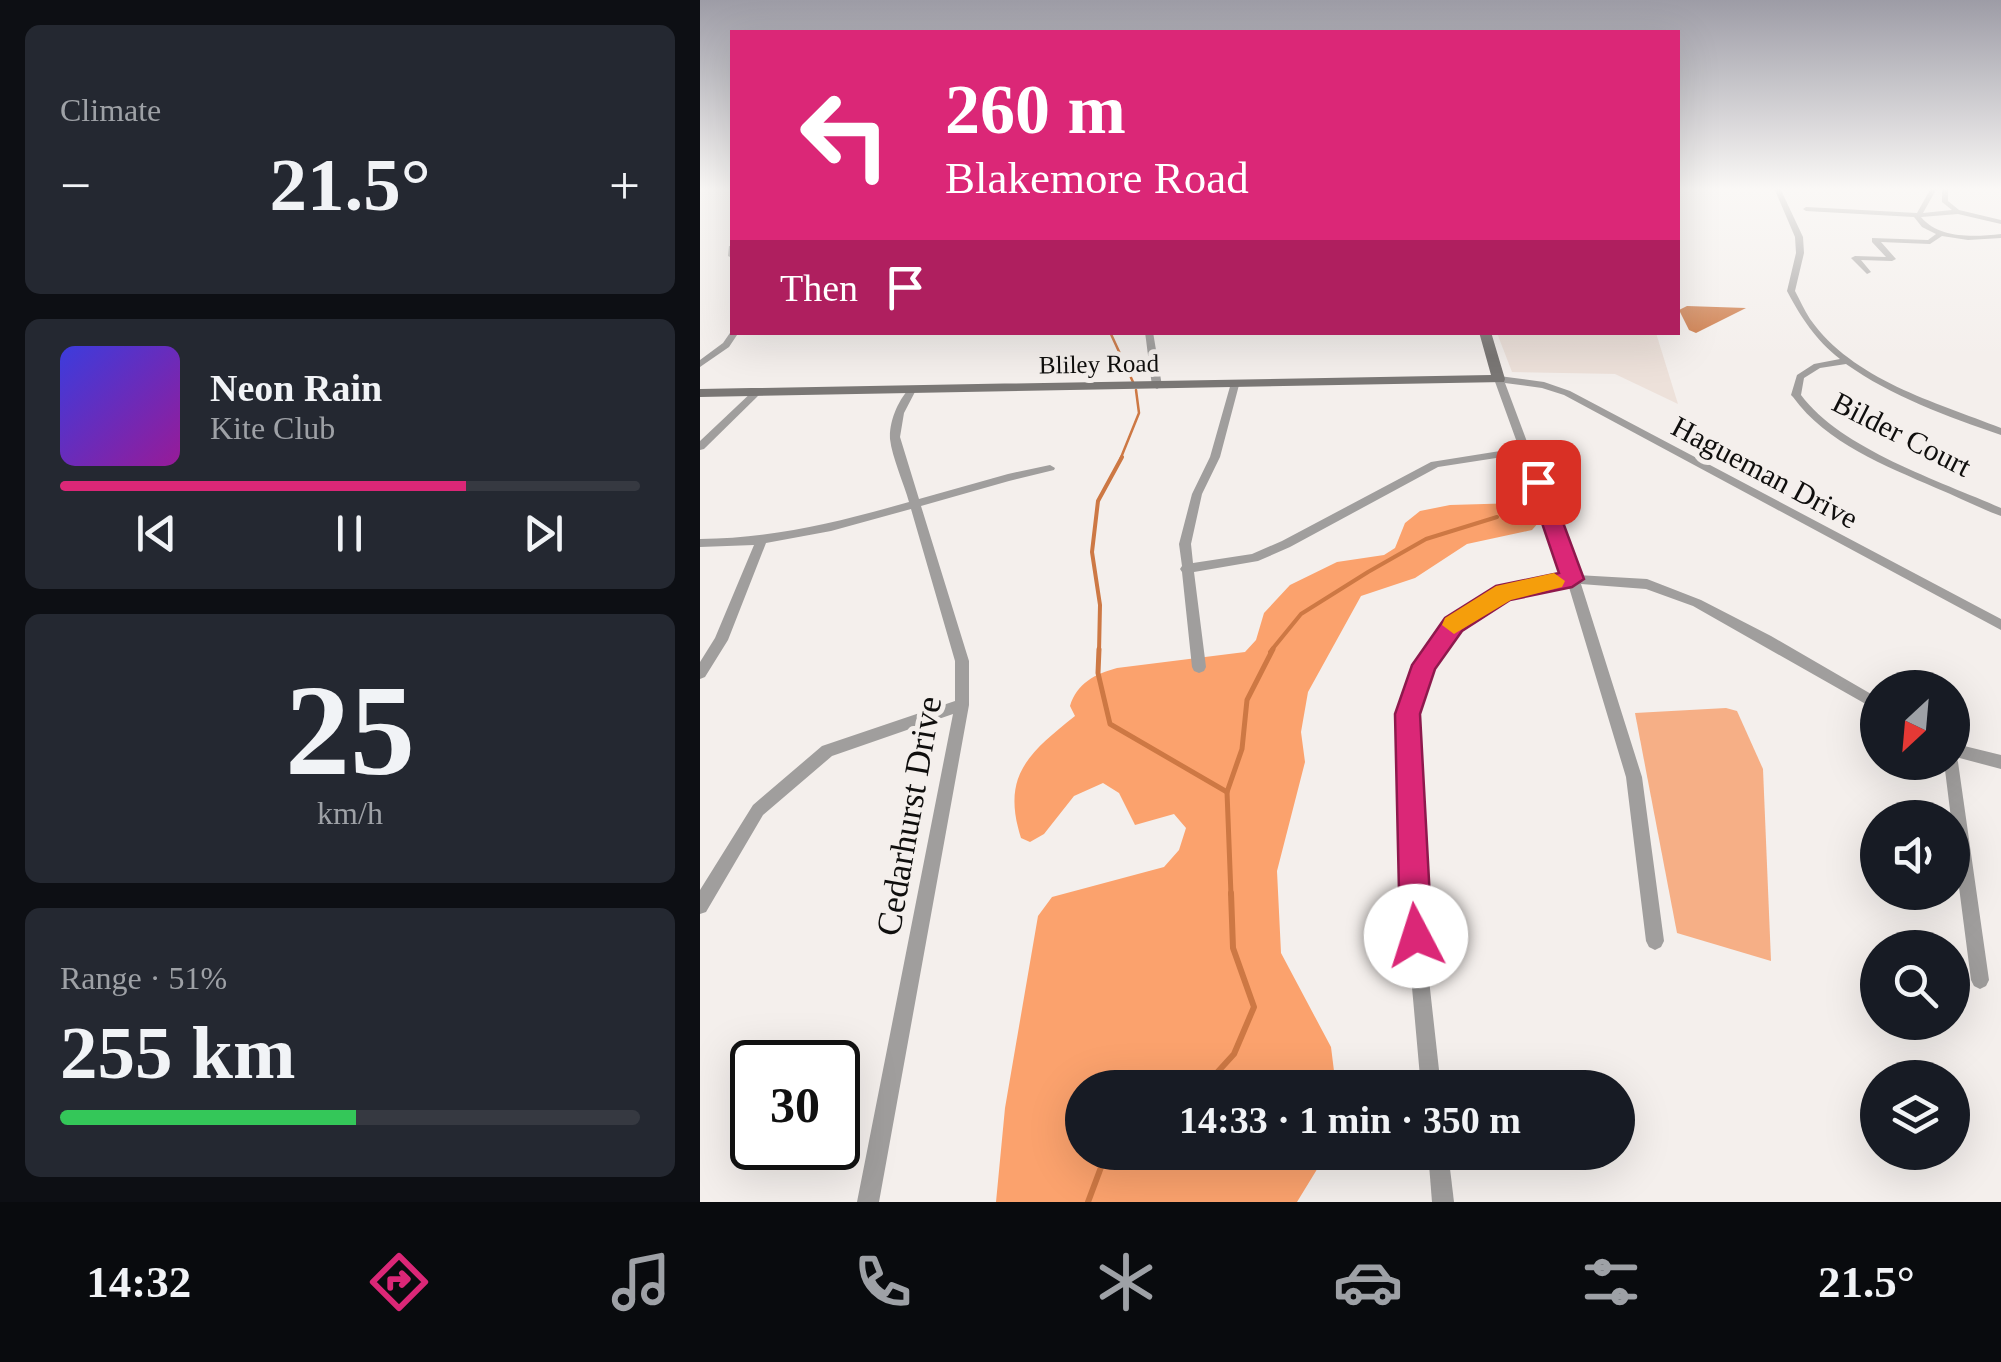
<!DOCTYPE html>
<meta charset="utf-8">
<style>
:root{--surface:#171b24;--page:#242831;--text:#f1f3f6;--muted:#9ea1a6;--line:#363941;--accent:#db2777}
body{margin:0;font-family:"Times New Roman",serif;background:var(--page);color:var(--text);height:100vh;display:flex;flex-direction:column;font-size:38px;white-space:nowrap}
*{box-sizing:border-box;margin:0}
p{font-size:32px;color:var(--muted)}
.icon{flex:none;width:55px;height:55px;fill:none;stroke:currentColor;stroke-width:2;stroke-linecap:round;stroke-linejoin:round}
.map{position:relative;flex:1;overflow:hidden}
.panel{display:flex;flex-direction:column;gap:25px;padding:25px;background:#0d0f14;width:700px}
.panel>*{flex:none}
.banner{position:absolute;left:30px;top:30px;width:950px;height:305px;border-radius:0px;box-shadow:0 10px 40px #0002;background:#db2777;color:#fff;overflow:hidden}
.needle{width:65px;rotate:206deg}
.tools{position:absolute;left:1160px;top:670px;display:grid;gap:20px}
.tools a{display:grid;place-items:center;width:110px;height:110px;border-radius:50%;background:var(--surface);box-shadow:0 10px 40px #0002;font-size:50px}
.speed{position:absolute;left:30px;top:1040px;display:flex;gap:20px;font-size:50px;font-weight:700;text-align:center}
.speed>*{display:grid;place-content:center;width:130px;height:130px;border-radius:50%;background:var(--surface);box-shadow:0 10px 40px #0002;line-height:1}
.speed .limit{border:5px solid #111;border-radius:15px;background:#fff;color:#111}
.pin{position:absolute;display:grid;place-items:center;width:85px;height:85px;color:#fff;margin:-42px;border-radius:20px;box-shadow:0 5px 15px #0006}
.me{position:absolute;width:110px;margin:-55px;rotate:355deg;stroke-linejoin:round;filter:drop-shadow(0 0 8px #0008)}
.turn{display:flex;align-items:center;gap:35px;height:210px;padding:0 50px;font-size:45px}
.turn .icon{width:130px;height:130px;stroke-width:2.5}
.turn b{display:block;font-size:70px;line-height:85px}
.then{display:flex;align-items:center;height:95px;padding:0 50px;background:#0003;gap:20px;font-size:38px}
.big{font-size:75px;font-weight:700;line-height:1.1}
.panel .card{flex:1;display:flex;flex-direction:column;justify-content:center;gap:15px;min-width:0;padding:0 35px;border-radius:15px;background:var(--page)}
.panel .dial{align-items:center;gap:0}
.dial b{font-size:130px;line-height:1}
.song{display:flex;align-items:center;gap:30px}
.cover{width:120px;height:120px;border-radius:15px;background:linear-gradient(135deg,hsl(240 70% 55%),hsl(300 70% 35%))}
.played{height:10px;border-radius:5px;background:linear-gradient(90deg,var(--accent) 70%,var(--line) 70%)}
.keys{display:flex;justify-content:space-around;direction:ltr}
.heat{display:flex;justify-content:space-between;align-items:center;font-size:55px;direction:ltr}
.charge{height:15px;border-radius:8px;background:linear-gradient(90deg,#34c759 51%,var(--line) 0)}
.trip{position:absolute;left:365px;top:1070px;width:570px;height:100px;border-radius:50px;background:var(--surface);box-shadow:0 10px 40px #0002;font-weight:700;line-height:100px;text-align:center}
.tabs{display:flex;height:160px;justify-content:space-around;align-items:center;background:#090b0e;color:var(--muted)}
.tabs .icon{width:70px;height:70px}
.tabs .on{color:var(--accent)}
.tabs b{font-size:45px;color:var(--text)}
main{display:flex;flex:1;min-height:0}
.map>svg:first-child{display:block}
</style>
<main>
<section class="panel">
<div class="card"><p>Climate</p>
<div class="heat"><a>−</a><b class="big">21.5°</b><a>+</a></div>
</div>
<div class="card">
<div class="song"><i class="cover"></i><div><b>Neon Rain</b><p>Kite Club</p></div></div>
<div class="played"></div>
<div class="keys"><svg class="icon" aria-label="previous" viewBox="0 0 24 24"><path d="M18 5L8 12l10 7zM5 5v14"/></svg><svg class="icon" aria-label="pause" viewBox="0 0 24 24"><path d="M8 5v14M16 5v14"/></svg><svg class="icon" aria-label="next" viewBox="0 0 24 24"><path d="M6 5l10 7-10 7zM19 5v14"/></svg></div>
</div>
<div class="card dial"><b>25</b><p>km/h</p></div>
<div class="card"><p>Range · 51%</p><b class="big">255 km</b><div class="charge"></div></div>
</section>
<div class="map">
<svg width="1301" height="1202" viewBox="0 0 1301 1202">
<rect width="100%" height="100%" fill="#f4efec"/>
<polygon fill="#ede1da" points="797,333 956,333 978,404 915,374 812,372"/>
<polygon fill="#f6af86" points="1026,708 1037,711 1063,769 1071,961 977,933 935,713"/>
<path fill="#fba26d" d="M 819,503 L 834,506 L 839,522 L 832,530 L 767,544 L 715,578 L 661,596 L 608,692 L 601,732 L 605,762 L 577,871 L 581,953 L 631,1047 L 636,1087 L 382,1088 L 382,1152 L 627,1153 L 597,1202 L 296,1202 L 305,1108 L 338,916 L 352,897 L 464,867 L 479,850 L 486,828 L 474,814 L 435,825 L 419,793 L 403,783 L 374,796 L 344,834 L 330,842 L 321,838 C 301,775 329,753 375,716 L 370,706 C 377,683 395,674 417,668 L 545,652 L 556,640 L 564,613 L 590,585 L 637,562 L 684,555 L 695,548 L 705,523 L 720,511 L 750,505 Z"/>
<polygon fill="#cd7844" points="987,306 1046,308 996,333 989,330 979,310"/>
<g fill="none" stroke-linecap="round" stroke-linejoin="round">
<g stroke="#cd7844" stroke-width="2.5">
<polyline points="410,332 433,382"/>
<polyline points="420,460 439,413 436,390"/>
</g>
<g stroke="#cd7844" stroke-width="4">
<polyline points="399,652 400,605 392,552 398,501 422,457"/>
<polyline points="570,652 601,614 668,572 726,539 797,517"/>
</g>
<g stroke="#cd7844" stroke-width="5">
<polyline points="399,649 398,673 410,724 527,792"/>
<polyline points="531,895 527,792 542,749 547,700 573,649"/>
</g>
<g stroke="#cd7844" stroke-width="6">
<polyline points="503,1088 534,1054 554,1007 533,948 531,893"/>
<polyline points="388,1202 403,1162 416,1152"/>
</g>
<g fill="#a09e9d" fill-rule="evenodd">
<path d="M 1074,188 L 1080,188 L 1103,237 L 1104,253 L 1095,291 C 1100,300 1104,310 1110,319 C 1153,380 1235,402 1301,428 L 1301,435 C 1248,417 1191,396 1146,364 L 1120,368 L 1104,378 L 1101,395 C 1141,449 1240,481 1301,508 L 1301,516 C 1279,508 1258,497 1236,488 C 1186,466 1126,443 1093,397 L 1091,395 L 1097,375 L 1114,364 L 1140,359 C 1115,339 1102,319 1087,291 L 1096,253 L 1095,237 Z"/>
<path d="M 1231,188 L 1237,188 L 1223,213 L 1252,210 L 1242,202 L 1242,188 L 1248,188 L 1248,201 L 1259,210 L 1301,220 L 1301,224 L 1258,214 L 1221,217 C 1239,239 1274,237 1301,234 L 1301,238 L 1268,240 L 1242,236 L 1230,244 L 1181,242 L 1196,259 L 1192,261 L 1161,260 L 1171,272 L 1167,274 L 1151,258 L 1155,256 L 1186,257 L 1172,242 L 1172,238 L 1228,240 L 1236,234 L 1222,227 L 1214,217 L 1106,211 L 1103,209 L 1106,207 L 1217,213 Z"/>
<polygon points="29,246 32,246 32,258 28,256"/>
<polygon points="32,330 32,332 39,332 29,347 0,367 0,360 23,343"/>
<polygon points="445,332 453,332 462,386 457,389 452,386"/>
<polygon points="799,376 844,382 870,391 1301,619 1301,630 864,395 842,388 805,383 877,575 947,579 1001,600 1071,636 1178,698 1178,711 993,606 946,589 881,584 942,777 964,941 961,947 955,950 949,947 946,941 926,777 868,584 840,588 808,596 759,628 730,667 714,714 720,898 741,1088 721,1088 704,898 700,714 719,661 749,620 800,589 840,578 866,575 822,454 738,467 590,547 558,561 494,572 506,667 504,671 499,673 494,671 492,667 482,572 480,569 482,566 479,544 492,494 510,457 531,383 537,383 539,385 520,457 502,494 491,544 493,563 552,554 582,541 731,462 819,448 794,379"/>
<path d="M 211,387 L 216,390 L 204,413 L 200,437 L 219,499 L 308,474 L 350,465 L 355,468 L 354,470 L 309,481 L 221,506 L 269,661 L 269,705 L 179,1202 L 157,1202 L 253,714 L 132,756 L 63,815 L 6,912 L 0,914 L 0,890 L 53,805 L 122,746 L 255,701 L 255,661 L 211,509 L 131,531 L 66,543 L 28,640 L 5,677 L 0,679 L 0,662 L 15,638 L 54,545 L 0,547 L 0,539 C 74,538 139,522 209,502 C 204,484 192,457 190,439 C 189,421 199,398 211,387 Z"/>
<polygon points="57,389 60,390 60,394 4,449 0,450 0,441 54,390"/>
<polygon points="1252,743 1301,755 1301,769 1252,756"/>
<polygon points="1252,756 1256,757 1258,762 1289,980 1286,986 1280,989 1274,986 1271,980 1252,833 1252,818 1251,818 1244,762 1252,762"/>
<polygon points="728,1152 748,1152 754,1202 732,1202"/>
</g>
<polygon fill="#7a7775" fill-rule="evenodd" points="779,332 791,332 805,379 804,382 0,397 0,389 791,375"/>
</g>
<linearGradient id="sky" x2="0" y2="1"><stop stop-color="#9d9ca6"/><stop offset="0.53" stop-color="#faf8f6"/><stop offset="1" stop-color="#faf8f6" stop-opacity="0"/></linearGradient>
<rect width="1301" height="356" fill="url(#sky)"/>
<polygon fill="#db2777" stroke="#8e194d" stroke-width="2.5" points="838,476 848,482 884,579 872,587 810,600 762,631 735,669 720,714 732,936 727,947 716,952 705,947 700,936 695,714 712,665 745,618 796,586 859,573 828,482"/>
<polygon fill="#f59e0b" points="854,573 865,581 862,587 811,600 754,634 742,625 745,618 796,586"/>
<g text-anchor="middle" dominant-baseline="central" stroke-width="10" stroke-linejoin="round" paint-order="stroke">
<g font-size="25" fill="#0f0e0d" stroke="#f4efec">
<text transform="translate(399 364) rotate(-1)">Bliley Road</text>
</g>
<g font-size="30" fill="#0f0e0d" stroke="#f4efec">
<text transform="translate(1202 434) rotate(27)">Bilder Court</text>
<text transform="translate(1065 472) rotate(28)">Hagueman Drive</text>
</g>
<g font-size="35" fill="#0f0e0d" stroke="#f4efec">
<text transform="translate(209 816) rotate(-80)">Cedarhurst Drive</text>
</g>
</g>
</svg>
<div class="tools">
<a><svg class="needle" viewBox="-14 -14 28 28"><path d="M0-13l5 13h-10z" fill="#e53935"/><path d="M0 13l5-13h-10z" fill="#9ea1a6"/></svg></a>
<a><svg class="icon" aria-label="sound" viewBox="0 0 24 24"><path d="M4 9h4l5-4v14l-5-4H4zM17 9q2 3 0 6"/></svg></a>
<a><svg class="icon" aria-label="search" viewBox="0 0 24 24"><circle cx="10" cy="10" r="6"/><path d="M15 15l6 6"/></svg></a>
<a><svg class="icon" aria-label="layers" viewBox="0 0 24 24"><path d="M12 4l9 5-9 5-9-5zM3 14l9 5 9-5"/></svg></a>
</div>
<div class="speed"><div class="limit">30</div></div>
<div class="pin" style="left:838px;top:482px;background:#d93025"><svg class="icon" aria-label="arrive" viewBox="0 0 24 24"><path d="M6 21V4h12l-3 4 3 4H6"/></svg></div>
<svg class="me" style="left:716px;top:936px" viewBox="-20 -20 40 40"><circle r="19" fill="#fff"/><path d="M0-13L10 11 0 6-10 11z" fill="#db2777"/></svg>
<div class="trip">14:33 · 1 min · 350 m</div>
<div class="banner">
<div class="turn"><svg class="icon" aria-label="left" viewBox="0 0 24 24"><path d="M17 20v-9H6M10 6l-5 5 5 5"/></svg><div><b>260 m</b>Blakemore Road</div></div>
<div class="then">Then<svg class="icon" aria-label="arrive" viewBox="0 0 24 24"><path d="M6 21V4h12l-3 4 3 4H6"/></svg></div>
</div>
</div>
</main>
<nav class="tabs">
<b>14:32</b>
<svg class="icon on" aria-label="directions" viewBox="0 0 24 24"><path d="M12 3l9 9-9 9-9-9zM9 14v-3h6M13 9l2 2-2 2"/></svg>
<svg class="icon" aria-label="music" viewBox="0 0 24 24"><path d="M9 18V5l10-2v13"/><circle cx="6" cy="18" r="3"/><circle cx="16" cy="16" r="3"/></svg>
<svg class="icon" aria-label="phone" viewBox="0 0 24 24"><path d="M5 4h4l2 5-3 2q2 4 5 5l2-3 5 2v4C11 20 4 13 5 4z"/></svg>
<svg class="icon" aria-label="climate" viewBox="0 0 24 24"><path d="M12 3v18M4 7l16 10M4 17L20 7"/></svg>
<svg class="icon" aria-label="car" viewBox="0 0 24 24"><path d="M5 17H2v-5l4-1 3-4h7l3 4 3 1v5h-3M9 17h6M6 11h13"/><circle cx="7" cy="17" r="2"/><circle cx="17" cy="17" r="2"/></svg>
<svg class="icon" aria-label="filters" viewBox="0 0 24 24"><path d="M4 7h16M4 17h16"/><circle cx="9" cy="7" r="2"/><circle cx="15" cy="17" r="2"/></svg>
<b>21.5°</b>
</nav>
